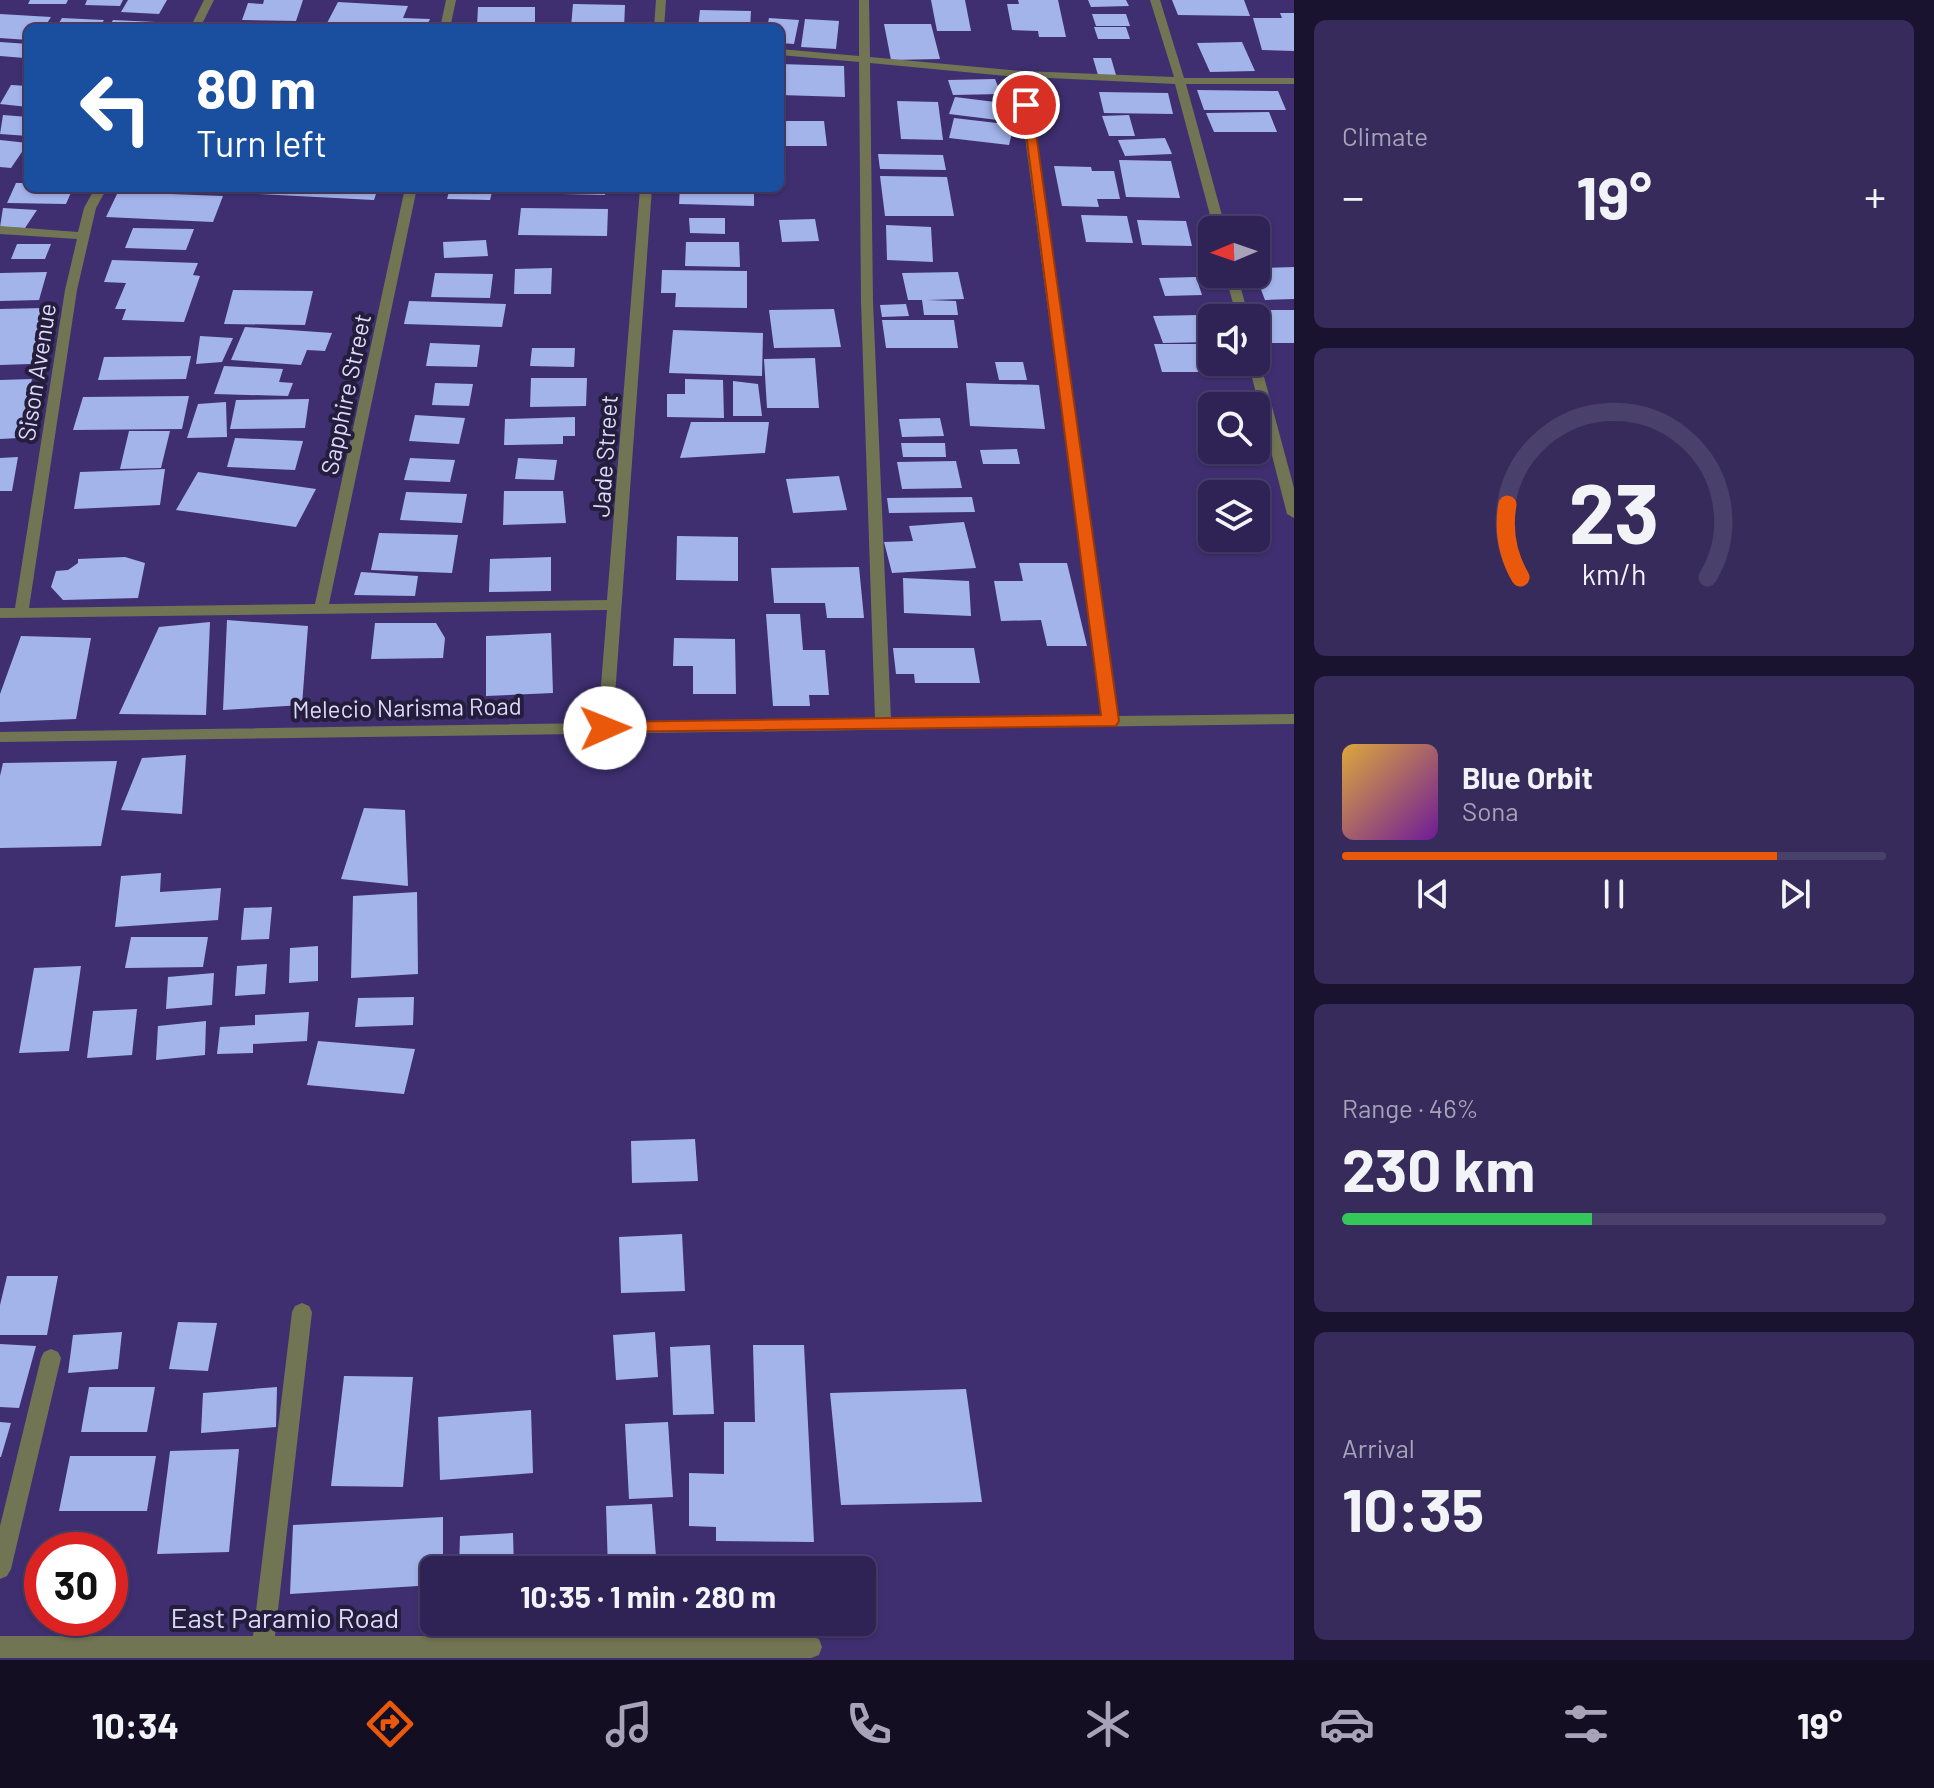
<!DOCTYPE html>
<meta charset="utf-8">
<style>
:root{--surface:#2f2355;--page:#372b5b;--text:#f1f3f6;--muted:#a7a4b9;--line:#4a406c;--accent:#ea580c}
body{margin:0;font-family:Barlow,sans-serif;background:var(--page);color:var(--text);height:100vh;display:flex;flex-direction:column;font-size:30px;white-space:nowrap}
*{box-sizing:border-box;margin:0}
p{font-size:26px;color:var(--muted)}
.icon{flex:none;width:44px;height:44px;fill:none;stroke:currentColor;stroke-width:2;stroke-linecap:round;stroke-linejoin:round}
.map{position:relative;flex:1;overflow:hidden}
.panel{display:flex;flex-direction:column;gap:20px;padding:20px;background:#1a132f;width:640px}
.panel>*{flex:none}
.top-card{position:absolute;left:24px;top:24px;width:760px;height:168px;border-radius:12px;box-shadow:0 2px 6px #0004,0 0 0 2px var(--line);background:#1a4fa0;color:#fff;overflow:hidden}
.needle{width:52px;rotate:268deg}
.tools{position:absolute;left:1198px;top:216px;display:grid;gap:16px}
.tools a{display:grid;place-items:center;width:72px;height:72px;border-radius:12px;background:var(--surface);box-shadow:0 2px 6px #0004,0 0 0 2px var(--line);font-size:40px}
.speed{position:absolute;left:24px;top:1532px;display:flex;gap:16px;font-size:40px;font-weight:700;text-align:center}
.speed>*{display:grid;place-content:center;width:104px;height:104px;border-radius:50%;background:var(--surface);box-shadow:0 2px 6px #0004,0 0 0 2px var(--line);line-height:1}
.speed .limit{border:12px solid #d22;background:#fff;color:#111}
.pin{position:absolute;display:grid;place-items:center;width:68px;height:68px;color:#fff;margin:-34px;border:4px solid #fff;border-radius:50%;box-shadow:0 2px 8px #0007}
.me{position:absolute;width:88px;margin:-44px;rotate:89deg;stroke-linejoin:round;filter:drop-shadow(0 0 6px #0008)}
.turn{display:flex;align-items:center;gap:28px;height:168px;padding:0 40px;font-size:36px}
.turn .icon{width:104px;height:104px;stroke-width:2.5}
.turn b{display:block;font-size:56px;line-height:68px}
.big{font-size:60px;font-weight:700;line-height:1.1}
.panel .card{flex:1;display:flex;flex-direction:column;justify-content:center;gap:12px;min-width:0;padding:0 28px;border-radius:12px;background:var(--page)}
.panel .dial{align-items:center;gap:0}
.dial svg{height:208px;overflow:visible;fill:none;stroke:var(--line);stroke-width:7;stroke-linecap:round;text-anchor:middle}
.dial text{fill:var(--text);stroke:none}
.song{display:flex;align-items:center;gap:24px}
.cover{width:96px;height:96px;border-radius:12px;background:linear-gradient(135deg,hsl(40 70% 55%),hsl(280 70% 35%))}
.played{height:8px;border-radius:4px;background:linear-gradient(90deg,var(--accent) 80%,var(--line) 80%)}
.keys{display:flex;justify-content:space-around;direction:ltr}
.heat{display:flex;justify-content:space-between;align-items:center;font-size:44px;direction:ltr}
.charge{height:12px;border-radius:6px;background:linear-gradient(90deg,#34c759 46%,var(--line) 0)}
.trip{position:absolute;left:420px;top:1556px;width:456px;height:80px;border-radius:12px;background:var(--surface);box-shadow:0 2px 6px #0004,0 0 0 2px var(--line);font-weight:700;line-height:80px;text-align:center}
.tabs{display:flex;height:128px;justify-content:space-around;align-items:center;background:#130e22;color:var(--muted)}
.tabs .icon{width:56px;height:56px}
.tabs .on{color:var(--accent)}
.tabs b{font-size:36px;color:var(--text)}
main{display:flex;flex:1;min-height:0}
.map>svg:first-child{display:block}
</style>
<main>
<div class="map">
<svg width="1294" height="1660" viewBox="0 0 1294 1660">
<rect width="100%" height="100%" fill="#3f2f71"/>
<g fill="#a3b4eb">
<polygon points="30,0 68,0 66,4 28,4"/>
<polygon points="87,0 123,0 120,6 85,5"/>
<polygon points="128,0 167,0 159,14 121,12"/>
<polygon points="264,0 303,0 296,21 242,20 248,3 263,4"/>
<polygon points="931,0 965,0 971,31 937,31"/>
<polygon points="1018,0 1058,0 1066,37 1039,37 1038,31 1012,30 1007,4 1019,4"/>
<polygon points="1088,0 1126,0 1129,6 1091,7"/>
<polygon points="1172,0 1244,0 1250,16 1178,15"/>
<polygon points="338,2 408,6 403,18 430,19 426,28 326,25"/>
<polygon points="573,4 625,5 624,28 571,27"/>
<polygon points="478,7 535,7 535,25 477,26"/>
<polygon points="700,10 751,11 750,28 698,28"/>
<polygon points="1280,13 1294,13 1294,51 1262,50 1253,18 1282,18"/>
<polygon points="0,14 51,17 44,28 28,28 28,40 0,38"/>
<polygon points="1092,14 1126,14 1130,26 1096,26"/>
<polygon points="62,18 104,20 99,28 56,28"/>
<polygon points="769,18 799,20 794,44 780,43 780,28 767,28"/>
<polygon points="805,19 839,21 836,49 801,47"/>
<polygon points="113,20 156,22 153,28 108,28"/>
<polygon points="884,24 931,24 940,59 891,60"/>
<polygon points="1094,27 1126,27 1130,39 1098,39"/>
<polygon points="0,42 28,44 28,54 25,58 0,56"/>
<polygon points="1242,42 1255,71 1210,72 1197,43"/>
<polygon points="1093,58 1111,58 1116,75 1098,75"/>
<polygon points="780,64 844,66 845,97 780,95"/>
<polygon points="995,79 1001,94 953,95 948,80"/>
<polygon points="11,85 28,86 28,107 0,104"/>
<polygon points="1197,90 1278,91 1286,110 1204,110"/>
<polygon points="1099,92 1168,93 1173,114 1104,113"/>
<polygon points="955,97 1003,103 998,120 949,114"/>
<polygon points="897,101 938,102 943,140 901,139"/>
<polygon points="1269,112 1277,132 1214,132 1206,113"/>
<polygon points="3,115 28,117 28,136 0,134"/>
<polygon points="1129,115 1135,136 1109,136 1102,116"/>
<polygon points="954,118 1014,125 1009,145 949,138"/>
<polygon points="780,121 824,121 827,146 780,146"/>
<polygon points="1165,138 1172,154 1125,156 1118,140"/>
<polygon points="0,140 28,143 11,168 0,167"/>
<polygon points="878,154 943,155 946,170 880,169"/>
<polygon points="1119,160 1171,161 1180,198 1126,197"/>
<polygon points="1054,166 1091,167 1092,171 1114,171 1120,199 1097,199 1099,207 1062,206"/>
<polygon points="880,176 947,177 954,216 885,216"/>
<polygon points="16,183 28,183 28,188 73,188 66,204 7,203"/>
<polygon points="220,188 378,188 374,200 218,192"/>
<polygon points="450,188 493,188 490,200 447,199"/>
<polygon points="563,188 606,188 605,195 562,194"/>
<polygon points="680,188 754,188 754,206 679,204"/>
<polygon points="118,192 223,196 213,222 106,217"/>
<polygon points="3,208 37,210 25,228 0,227"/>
<polygon points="521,208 608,209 607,236 518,235"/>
<polygon points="1081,215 1127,216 1133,243 1086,242"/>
<polygon points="689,218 725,218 725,234 690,233"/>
<polygon points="815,219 819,241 782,242 779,220"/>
<polygon points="1137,220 1186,221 1192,246 1142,245"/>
<polygon points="886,225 931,227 933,262 887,260"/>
<polygon points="133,228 194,229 186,250 125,248"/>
<polygon points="486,240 488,256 444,258 443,242"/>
<polygon points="686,242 739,242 740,267 685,266"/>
<polygon points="17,244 51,244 45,259 11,259"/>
<polygon points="112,260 198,263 193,275 200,276 184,322 122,320 126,309 115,309 126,283 104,282"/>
<polygon points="1294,267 1294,299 1265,300 1255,274 1256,268"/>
<polygon points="552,268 551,294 514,294 515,269"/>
<polygon points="662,270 747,271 747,308 675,307 676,293 661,293"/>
<polygon points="47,272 39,300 0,301 0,273"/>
<polygon points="958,272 964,299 927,300 956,301 958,315 924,315 922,300 908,300 902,273"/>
<polygon points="435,273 493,274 490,298 431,297"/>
<polygon points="1196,277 1202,295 1165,296 1159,278"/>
<polygon points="233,290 313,291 305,325 224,324"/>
<polygon points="409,301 506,304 502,327 404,324"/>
<polygon points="906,304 909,316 882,317 880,305"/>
<polygon points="44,308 31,364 0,365 0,309"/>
<polygon points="834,309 841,347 774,348 769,310"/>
<polygon points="1259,310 1294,310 1294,343 1271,343"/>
<polygon points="1200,315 1211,342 1163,343 1153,316"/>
<polygon points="882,320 954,320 958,348 886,348"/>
<polygon points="245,327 332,333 325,351 307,350 301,365 231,360"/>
<polygon points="673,330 763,333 762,376 669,373"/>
<polygon points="200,336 233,338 222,362 196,364"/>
<polygon points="430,343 480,345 477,367 426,366"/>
<polygon points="1154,344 1206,344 1214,372 1162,372"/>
<polygon points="532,348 575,348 574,367 530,366"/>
<polygon points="191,356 186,379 98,380 104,357"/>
<polygon points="815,358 819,408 767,408 764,359"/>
<polygon points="995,362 1023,362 1027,380 999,380"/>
<polygon points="224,366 283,369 279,382 293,383 288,396 214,394"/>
<polygon points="531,378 587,378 586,406 530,407"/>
<polygon points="32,379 19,438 0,439 0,380"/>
<polygon points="685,379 723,380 724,418 667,417 667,394 685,394"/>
<polygon points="733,381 758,384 762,416 733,416"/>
<polygon points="435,383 473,384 469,406 432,405"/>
<polygon points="966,383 1039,385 1045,429 970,426"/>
<polygon points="189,396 182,429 73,430 83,397"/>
<polygon points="309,399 305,428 230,429 236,400"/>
<polygon points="226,402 227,437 187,438 198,404"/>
<polygon points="415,415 465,418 459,444 409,441"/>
<polygon points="575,417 575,436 563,436 563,444 504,445 505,419"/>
<polygon points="940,418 944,436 902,437 899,419"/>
<polygon points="691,422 769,422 765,453 680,458"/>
<polygon points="129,431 170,431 161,468 120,469"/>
<polygon points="235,438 303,441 295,470 227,467"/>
<polygon points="901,443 945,443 946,457 903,457"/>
<polygon points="1017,449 1020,464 983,464 980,450"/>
<polygon points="18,457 12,491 0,491 0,458"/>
<polygon points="410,458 455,460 450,482 404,480"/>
<polygon points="518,458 557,460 554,480 515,479"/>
<polygon points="956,461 962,488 902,489 897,462"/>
<polygon points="165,469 160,505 74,509 80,472"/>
<polygon points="198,472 316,489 296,527 176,510"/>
<polygon points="839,476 847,510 793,513 786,479"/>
<polygon points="504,491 563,491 566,523 503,525"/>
<polygon points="406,492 467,494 462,523 400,520"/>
<polygon points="972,497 975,512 889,513 887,498"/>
<polygon points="964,522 976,568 892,573 884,542 913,541 909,526"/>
<polygon points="379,533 458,535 452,573 371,570"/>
<polygon points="677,536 738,537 738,581 676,580"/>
<polygon points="125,557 145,563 138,598 63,600 51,587 56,571 68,570 78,563 78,559"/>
<polygon points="551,557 551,591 489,592 490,559"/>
<polygon points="1019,563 1067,563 1087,646 1047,646 1041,620 1001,621 994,581 1023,581"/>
<polygon points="859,567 864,618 827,618 825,603 774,603 771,568"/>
<polygon points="361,572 418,576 415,596 354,595"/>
<polygon points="903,578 969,581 971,616 904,613"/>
<polygon points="766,614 800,614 803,650 825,650 829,695 809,695 810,706 773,706"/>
<polygon points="227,620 308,626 302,705 223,710"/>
<polygon points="210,622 206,715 119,714 159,627"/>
<polygon points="375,623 436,623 445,638 443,658 371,659"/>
<polygon points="551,633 553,693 486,696 486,636"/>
<polygon points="21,636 91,638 76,719 0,722 0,694"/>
<polygon points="674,638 735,639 736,694 693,694 693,666 673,666"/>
<polygon points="893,648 974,648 980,683 915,683 914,674 896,674"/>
<polygon points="186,755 182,814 121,810 142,758"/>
<polygon points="117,761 101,846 0,848 0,776 3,763"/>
<polygon points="364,808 405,810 408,886 341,879"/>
<polygon points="161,873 160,892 221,888 218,920 115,927 121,876"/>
<polygon points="417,892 418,974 351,978 353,896"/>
<polygon points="272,907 269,939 241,940 244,908"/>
<polygon points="131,937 208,937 203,967 125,968"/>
<polygon points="318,946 318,981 289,983 290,948"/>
<polygon points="267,964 265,994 235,996 237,966"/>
<polygon points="81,966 69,1051 19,1053 34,968"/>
<polygon points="214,973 212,1005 166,1009 168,977"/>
<polygon points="414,997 413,1025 355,1027 358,998"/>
<polygon points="137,1009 132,1055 87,1058 93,1011"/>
<polygon points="309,1012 307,1041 253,1044 253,1053 217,1054 220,1027 255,1025 255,1015"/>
<polygon points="206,1021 205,1055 156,1060 158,1026"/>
<polygon points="318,1041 415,1049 404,1094 307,1085"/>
<polygon points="695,1139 698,1181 632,1183 631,1141"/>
<polygon points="682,1234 685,1291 621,1293 619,1237"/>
<polygon points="7,1276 58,1276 47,1335 0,1335 0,1305"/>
<polygon points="178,1322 217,1323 208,1371 169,1369"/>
<polygon points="122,1332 118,1369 68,1373 73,1335"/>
<polygon points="655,1332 658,1377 616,1380 613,1335"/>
<polygon points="0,1344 36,1346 19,1408 0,1407"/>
<polygon points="710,1345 714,1414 673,1415 670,1347"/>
<polygon points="753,1345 804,1345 814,1542 716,1541 716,1527 689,1526 689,1473 724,1474 724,1422 755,1422"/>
<polygon points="344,1376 413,1377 403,1487 331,1486"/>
<polygon points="89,1387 155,1387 147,1432 81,1432"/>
<polygon points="277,1387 276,1427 201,1433 203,1393"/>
<polygon points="966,1389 982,1502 841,1505 830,1393"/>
<polygon points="531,1410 533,1473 440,1480 438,1417"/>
<polygon points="0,1422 11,1423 1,1457 0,1457"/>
<polygon points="668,1422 673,1497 629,1499 625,1424"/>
<polygon points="239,1449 229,1552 157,1554 170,1451"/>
<polygon points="70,1456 156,1456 147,1511 59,1511"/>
<polygon points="652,1504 657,1570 608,1570 606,1506"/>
<polygon points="443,1517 443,1570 434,1570 434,1585 290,1594 293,1525"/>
<polygon points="513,1533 514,1570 459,1570 460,1536"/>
</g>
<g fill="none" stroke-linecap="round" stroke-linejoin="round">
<g fill="#727553" fill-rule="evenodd">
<polygon points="204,0 214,0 200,28 190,28"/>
<polygon points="446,0 456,0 450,28 440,28"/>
<polygon points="656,0 666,0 664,28 654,28"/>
<path d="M 859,0 L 869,0 L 870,57 L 1022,71 L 1174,77 L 1150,0 L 1160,0 L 1184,78 L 1294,78 L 1294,84 L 1186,84 L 1226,230 L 1214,230 L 1175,84 L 1028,77 L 1117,716 L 1294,714 L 1294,724 L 0,742 L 0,732 L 598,723 L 607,610 L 0,618 L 0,608 L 15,608 L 65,290 L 77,239 L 0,234 L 0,226 L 78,232 L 84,208 L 95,188 L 107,188 L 96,208 L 77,290 L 29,608 L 315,604 L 405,188 L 417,188 L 329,604 L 607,600 L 640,188 L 652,188 L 613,723 L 875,719 L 861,302 L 859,62 L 780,55 L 780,49 L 859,56 ZM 870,63 L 1017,77 L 1102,716 L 891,719 L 873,302 Z"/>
<polygon points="1225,274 1237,274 1249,318 1237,318"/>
<polygon points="1256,359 1260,362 1294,488 1294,518 1287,514 1248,362 1256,362"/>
<polygon points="302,1303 309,1306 312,1312 275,1636 811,1636 819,1639 822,1647 819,1655 811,1658 0,1658 0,1636 253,1636 292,1312 295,1306"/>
<polygon points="51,1349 58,1352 61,1358 11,1569 7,1576 0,1579 0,1526 41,1358 44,1352"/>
</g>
</g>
<polygon fill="#ea580c" stroke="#983908" stroke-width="2" points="1022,102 1032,105 1119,721 1116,726 599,732 596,728 599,724 605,722 1101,715"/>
<g text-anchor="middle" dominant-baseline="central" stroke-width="8" stroke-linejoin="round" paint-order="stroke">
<g font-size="24" fill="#ddd9f9" stroke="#241e3c">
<text transform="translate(36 372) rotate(-81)">Sison Avenue</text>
<text transform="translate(345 394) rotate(-78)">Sapphire Street</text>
<text transform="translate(604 456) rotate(-86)">Jade Street</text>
<text transform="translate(407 707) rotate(-1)">Melecio Narisma Road</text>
</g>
<g font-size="28" fill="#ddd9f9" stroke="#241e3c">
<text x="285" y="1617">East Paramio Road</text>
</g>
</g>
</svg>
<div class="tools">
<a><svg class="needle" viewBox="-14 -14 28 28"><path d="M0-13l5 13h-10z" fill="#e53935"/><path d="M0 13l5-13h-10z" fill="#a7a4b9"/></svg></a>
<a><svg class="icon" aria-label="sound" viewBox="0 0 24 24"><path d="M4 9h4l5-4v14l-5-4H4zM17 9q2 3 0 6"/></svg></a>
<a><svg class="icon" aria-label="search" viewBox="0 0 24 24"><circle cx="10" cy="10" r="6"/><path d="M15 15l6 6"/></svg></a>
<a><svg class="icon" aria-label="layers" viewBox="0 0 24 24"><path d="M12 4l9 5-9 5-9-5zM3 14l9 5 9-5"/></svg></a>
</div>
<div class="speed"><div class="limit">30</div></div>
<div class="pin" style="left:1026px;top:105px;background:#d93025"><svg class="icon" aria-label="arrive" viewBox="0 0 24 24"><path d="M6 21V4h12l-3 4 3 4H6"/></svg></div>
<svg class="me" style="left:605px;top:728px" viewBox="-20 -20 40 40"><circle r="19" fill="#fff"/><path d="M0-13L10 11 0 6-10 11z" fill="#ea580c"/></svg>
<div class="trip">10:35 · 1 min · 280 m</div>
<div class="top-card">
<div class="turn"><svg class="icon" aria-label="left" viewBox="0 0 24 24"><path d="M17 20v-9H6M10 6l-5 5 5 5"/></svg><div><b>80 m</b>Turn left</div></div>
</div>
</div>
<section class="panel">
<div class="card"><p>Climate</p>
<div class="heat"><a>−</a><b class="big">19°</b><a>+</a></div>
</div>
<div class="card dial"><svg viewBox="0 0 100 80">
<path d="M14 69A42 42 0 1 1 86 69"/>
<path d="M14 69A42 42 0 0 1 9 41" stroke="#ea580c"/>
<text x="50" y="56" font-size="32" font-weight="700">23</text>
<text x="50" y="72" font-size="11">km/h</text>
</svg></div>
<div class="card">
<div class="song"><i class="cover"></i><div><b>Blue Orbit</b><p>Sona</p></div></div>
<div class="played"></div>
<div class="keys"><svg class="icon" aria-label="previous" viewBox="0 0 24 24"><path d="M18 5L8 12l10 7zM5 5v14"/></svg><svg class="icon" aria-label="pause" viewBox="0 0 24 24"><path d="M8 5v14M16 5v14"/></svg><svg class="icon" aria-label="next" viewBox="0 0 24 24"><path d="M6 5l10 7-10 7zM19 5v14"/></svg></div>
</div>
<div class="card"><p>Range · 46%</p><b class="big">230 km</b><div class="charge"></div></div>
<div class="card"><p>Arrival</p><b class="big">10:35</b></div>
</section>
</main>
<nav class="tabs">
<b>10:34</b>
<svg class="icon on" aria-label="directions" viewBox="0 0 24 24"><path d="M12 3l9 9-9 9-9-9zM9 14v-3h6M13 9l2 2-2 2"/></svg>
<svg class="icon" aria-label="music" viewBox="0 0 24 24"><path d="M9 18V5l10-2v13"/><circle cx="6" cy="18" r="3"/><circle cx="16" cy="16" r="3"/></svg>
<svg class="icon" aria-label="phone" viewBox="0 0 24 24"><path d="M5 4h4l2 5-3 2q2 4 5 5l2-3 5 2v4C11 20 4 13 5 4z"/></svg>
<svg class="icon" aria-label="climate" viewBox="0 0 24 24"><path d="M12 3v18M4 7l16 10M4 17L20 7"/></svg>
<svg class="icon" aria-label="car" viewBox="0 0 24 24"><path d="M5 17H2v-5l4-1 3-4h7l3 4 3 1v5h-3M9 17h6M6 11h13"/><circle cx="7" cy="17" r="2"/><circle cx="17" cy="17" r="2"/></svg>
<svg class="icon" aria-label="filters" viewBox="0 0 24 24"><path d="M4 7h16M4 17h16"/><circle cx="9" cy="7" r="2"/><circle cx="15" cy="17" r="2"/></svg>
<b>19°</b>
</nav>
